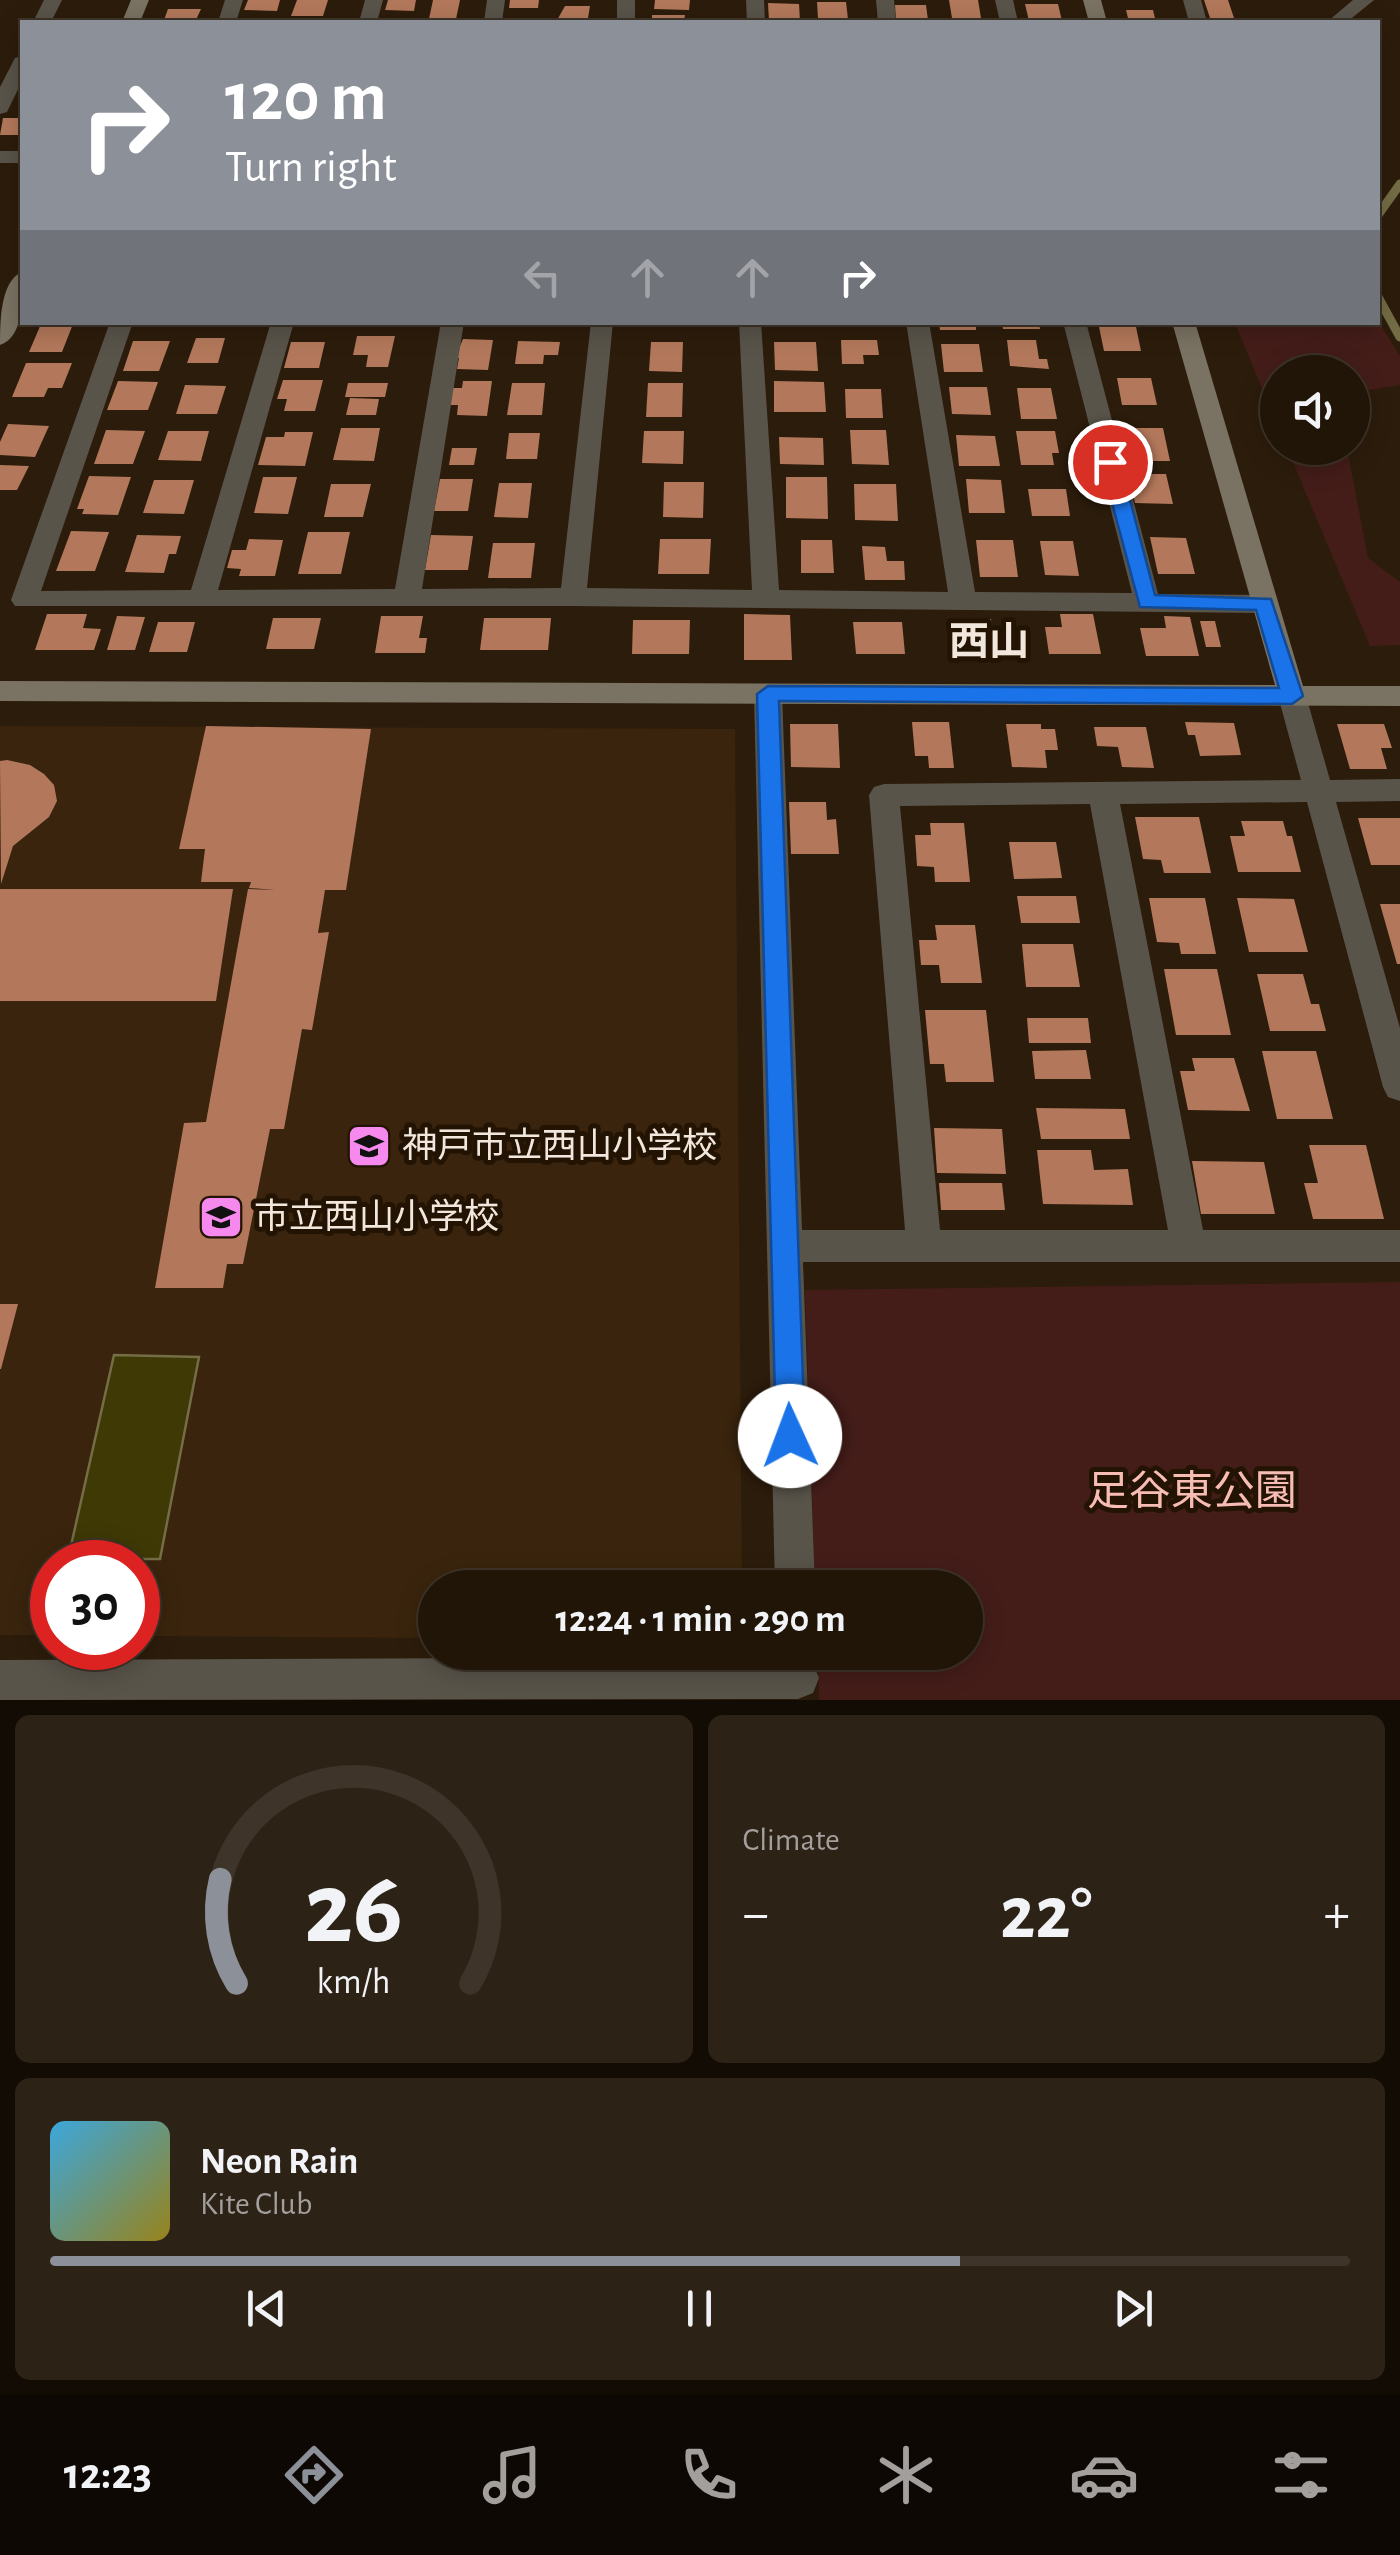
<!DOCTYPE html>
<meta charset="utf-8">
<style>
:root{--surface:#211508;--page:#2d2216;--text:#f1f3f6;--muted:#a29f9c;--line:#3e3429;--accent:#8c9099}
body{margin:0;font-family:"Alegreya Sans","Noto Sans JP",sans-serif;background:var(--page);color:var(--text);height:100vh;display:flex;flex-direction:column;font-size:38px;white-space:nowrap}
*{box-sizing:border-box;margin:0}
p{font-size:32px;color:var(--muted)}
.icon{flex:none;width:55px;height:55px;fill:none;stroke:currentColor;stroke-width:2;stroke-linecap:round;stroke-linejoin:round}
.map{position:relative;height:1700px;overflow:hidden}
.panel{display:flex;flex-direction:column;gap:15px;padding:15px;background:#120c04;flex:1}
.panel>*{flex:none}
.banner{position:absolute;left:20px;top:20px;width:1360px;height:305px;border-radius:0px;box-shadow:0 5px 25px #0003,0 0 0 2px var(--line);background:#8c9099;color:#fff;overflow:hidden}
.fabs{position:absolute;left:1260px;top:355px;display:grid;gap:20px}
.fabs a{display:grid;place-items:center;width:110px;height:110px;border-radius:50%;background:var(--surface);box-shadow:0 5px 25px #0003,0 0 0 2px var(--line);font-size:50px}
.speed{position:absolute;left:30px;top:1540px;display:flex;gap:20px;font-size:50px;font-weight:700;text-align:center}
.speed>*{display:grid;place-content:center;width:130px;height:130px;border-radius:50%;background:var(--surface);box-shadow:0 5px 25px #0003,0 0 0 2px var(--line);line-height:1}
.speed .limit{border:15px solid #d22;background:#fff;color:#111}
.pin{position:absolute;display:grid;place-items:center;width:85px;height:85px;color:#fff;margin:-42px;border:5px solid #fff;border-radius:50%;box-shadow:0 2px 10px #0007}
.me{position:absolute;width:110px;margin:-55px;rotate:358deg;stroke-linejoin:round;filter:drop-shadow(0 0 8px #0008)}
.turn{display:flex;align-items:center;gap:35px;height:210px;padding:0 40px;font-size:45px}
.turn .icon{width:130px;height:130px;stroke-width:2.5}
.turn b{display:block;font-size:70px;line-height:85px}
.lanes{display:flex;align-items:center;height:95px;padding:0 40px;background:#0003;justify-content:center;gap:50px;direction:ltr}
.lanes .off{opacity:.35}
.big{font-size:75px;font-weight:700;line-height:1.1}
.panel .card{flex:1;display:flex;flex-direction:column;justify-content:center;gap:15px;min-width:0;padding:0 35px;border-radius:15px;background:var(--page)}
.panel .dial{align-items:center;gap:0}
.dial svg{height:260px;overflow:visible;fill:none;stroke:var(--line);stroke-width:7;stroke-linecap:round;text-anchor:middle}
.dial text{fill:var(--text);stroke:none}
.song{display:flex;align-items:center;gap:30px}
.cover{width:120px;height:120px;border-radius:15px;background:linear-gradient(135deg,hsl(200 70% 55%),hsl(50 70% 35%))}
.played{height:10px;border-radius:5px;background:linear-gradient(90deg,var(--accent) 70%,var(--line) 70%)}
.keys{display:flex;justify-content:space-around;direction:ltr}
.heat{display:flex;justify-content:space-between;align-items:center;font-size:55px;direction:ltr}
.panel .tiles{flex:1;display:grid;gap:15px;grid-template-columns:1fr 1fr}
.card:last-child{grid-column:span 2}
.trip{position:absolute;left:418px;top:1570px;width:565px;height:100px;border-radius:50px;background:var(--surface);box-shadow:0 5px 25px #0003,0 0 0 2px var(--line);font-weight:700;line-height:100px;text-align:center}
.menu{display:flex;height:160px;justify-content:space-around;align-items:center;background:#0d0803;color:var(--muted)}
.menu .icon{width:70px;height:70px}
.menu .on{color:var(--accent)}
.menu b{font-size:45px;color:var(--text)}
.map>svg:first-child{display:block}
</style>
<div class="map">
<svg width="1400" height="1700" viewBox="0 0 1400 1700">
<rect width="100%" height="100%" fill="#2c1c0b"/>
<polygon fill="#3a240d" points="0,726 735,729 742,1587 435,1588 435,1638 138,1636 138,1562 52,1562 52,1635 0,1635"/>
<g fill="#441d19">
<polygon points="1378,321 1400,356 1400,385 1353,393 1352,372 1278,372 1277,425 1235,323"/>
<polygon points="1287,448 1347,448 1368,558 1400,582 1400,645 1370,646"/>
<polygon points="1400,1282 1400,1700 819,1700 818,1653 965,1652 965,1588 815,1587 805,1290"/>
</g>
<polygon fill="#3e3905" stroke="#746d46" stroke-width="2.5" points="114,1355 199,1357 160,1559 68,1559"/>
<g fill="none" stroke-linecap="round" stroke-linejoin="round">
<g stroke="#746d46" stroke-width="9">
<polyline points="1378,215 1400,184"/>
<polyline points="1378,297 1400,337"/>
</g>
</g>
<g fill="#b3785b">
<polygon points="248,0 280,0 277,11 244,10"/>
<polygon points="297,0 328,0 323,16 291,16"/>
<polygon points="388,0 416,0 414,11 385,10"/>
<polygon points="433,0 460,0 456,19 429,19"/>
<polygon points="510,0 539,0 538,8 509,8"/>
<polygon points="655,0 690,0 689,10 654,9"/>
<polygon points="949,0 978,0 981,18 952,18"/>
<polygon points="1204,0 1228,0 1235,21 1211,21"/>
<polygon points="817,2 846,2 848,19 818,19"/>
<polygon points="768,3 799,4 800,21 769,21"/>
<polygon points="1025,4 1058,4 1062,21 1029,21"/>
<polygon points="895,5 926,5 928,20 896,20"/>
<polygon points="565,6 590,6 588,18 584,22 556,22"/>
<polygon points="168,9 201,9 195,22 181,22 164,20"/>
<polygon points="1126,10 1153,10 1156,22 1129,22"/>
<polygon points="652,15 685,15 684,22 652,22"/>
<polygon points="3,118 22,118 22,135 0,135"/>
<polygon points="939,322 976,322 976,330 940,330"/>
<polygon points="1002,322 1039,322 1040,329 1003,329"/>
<polygon points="1098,322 1135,322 1141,351 1104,351"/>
<polygon points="41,324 73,324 62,352 29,352"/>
<polygon points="357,336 395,336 388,367 366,367 368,355 353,355"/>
<polygon points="196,338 225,338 218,363 187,363"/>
<polygon points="463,339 493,340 488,370 457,369 459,358 455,358"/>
<polygon points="841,340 877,340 879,355 863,355 864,364 842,364"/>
<polygon points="1007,340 1036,340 1039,359 1047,359 1049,369 1010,366"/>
<polygon points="133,341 170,341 159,371 123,371"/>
<polygon points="518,341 560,342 558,355 544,355 543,364 515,364"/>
<polygon points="291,342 325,342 319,368 284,368"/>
<polygon points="651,342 683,342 682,372 649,371"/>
<polygon points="774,342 816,342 818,371 775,370"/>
<polygon points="941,344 979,344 983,372 944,372"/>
<polygon points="26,363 72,363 62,388 48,388 44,397 12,397"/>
<polygon points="1117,378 1151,378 1157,405 1122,405"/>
<polygon points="283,380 323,380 315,411 284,411 287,399 277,399"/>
<polygon points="118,381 158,382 148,410 107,410"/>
<polygon points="463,381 492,381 487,416 457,415 458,405 448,405 451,388 462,388"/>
<polygon points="774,381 824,382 826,412 774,412"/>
<polygon points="348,383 388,383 385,397 345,397"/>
<polygon points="512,383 545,383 542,415 507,415"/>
<polygon points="648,383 683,383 682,417 646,417"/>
<polygon points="185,385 226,386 217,414 176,414"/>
<polygon points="949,387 987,387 991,415 952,414"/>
<polygon points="1017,388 1051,388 1057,419 1021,419"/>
<polygon points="845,389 881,389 883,418 846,418"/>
<polygon points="350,398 379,399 376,415 346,415"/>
<polygon points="8,424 49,426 35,457 0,455 0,442"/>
<polygon points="341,428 380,428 374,461 333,460"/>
<polygon points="1122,428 1163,428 1170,461 1129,461"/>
<polygon points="106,430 145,431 133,464 94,464"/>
<polygon points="850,430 886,430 889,465 852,464"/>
<polygon points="168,431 209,431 201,461 158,460"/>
<polygon points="644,431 684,431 683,464 642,463"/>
<polygon points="1016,431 1055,431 1059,453 1052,453 1054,465 1021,465"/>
<polygon points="285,432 313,432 305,466 258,465 266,437 284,437"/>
<polygon points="509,433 540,433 537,459 506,459"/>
<polygon points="956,435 995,436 1000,466 959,466"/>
<polygon points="779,437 823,438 824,465 780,464"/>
<polygon points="452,448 477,448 474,465 449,465"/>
<polygon points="0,465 29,466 17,490 0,490"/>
<polygon points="1129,474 1166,474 1173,504 1135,503"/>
<polygon points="89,476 131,477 118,515 82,514 84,509 77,509"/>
<polygon points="263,477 297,477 288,514 254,513"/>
<polygon points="786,477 827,477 828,519 786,518"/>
<polygon points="440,479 473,479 468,511 434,511"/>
<polygon points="966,479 1001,480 1005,513 969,513"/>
<polygon points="154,480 194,480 184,514 143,513"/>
<polygon points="664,482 704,482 703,518 663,517"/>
<polygon points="499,483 532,483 528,518 494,517"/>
<polygon points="331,484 371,484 363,517 324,517"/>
<polygon points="854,484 896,484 898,521 855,520"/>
<polygon points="1028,489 1066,489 1070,516 1032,516"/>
<polygon points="71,531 109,532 95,571 56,571"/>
<polygon points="308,532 350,532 341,574 298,574"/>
<polygon points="137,535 181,536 176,554 169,554 164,573 125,572"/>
<polygon points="431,535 473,536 468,570 425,570"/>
<polygon points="1150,537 1186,538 1195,574 1158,574"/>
<polygon points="249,539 283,540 275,576 239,576 241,569 227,568 232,550 246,550"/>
<polygon points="660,539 711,539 709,574 658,574"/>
<polygon points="801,540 832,540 834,573 801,573"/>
<polygon points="976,540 1013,540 1018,577 980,577"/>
<polygon points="1040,541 1073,541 1079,576 1045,575"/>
<polygon points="493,543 535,543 531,578 488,578"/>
<polygon points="862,546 885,547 887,561 904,561 905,580 865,580"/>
<polygon points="47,614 87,614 83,628 101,629 94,650 35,650"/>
<polygon points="744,614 790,615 792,660 744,660"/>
<polygon points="1060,614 1093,614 1101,654 1049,654 1045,627 1062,627"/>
<polygon points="117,616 145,617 135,650 107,650"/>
<polygon points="381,616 423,616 419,638 427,638 425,653 375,653"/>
<polygon points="1164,616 1190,617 1199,656 1146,656 1140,628 1166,628"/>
<polygon points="273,618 321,618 314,649 266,649"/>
<polygon points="484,618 551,618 548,650 480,650"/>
<polygon points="970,619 991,619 996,656 950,650 948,626 970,626"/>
<polygon points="633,620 690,620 689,654 632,654"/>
<polygon points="1200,621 1215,621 1221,647 1206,647"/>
<polygon points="158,622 195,622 187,652 149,652"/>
<polygon points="853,622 902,622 905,654 856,654"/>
<polygon points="912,722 949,722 954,768 929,768 928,756 915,756"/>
<polygon points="1185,722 1234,723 1241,755 1200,756 1195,735 1188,735"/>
<polygon points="790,724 838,724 840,768 791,767"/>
<polygon points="1006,724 1041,724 1041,729 1055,729 1058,750 1045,750 1047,768 1012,767"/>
<polygon points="1337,724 1384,724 1392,748 1381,748 1387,769 1350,769"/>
<polygon points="206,726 371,729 346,890 325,890 318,933 329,932 312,1030 302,1029 284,1129 270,1129 243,1264 227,1264 223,1288 155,1288 184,1123 206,1122 248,889 276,890 249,888 251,882 201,882 205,849 179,849"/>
<polygon points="1094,727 1146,727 1154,768 1122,767 1118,747 1097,746"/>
<polygon points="7,760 30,765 44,774 54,785 57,801 49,817 13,846 1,884 0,761"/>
<polygon points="789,802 826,802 827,820 836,819 839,854 791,854"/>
<polygon points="1135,817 1199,817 1211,873 1164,873 1161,860 1143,859"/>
<polygon points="1358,818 1400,818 1400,865 1371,865"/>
<polygon points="1241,821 1283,821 1287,836 1292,836 1301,872 1238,872 1230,836 1245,836"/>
<polygon points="930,823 964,823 970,882 935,882 934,867 917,866 915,835 931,835"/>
<polygon points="1009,842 1056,842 1062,878 1014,879"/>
<polygon points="0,889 233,889 216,1001 0,1001"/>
<polygon points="1017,896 1076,896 1080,923 1021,923"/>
<polygon points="1149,898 1205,898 1216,954 1181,954 1179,943 1157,942"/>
<polygon points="1237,898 1294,899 1308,952 1249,952"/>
<polygon points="1380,904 1400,904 1400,964 1397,964"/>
<polygon points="935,925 975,925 982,983 941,983 939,965 921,965 919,940 937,940"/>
<polygon points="1022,944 1073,944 1080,987 1026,987"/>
<polygon points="1164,969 1217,969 1231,1035 1176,1035"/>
<polygon points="1257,974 1303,974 1311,1004 1319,1004 1326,1031 1270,1031"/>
<polygon points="925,1010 986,1010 994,1082 946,1082 944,1064 930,1064"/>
<polygon points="1027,1018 1088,1018 1091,1043 1029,1043"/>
<polygon points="1086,1050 1091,1079 1035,1079 1032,1051"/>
<polygon points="1262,1051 1316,1051 1333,1119 1277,1119"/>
<polygon points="1192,1058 1234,1058 1250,1111 1188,1110 1180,1071 1195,1071"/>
<polygon points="1036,1108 1125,1109 1130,1139 1041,1139"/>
<polygon points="934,1128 1002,1129 1006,1174 937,1173"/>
<polygon points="1309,1145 1366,1145 1384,1219 1313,1219 1304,1183 1318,1183"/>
<polygon points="1037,1150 1091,1150 1094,1170 1128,1169 1133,1205 1043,1204"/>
<polygon points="1192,1161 1264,1162 1275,1214 1201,1214"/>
<polygon points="939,1183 1002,1183 1005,1210 941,1210"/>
<polygon points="0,1304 18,1304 1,1369 0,1369"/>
</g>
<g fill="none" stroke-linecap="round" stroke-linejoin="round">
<g fill="#59544a" fill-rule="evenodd">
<polygon points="44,0 62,0 51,22 33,22"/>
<polygon points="225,0 243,0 236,22 218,22"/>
<polygon points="365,0 383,0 377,22 359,22"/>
<polygon points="487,0 505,0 502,22 484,22"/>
<rect x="617" y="0" width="18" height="22"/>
<polygon points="746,0 764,0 765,22 747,22"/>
<polygon points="876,0 894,0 896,22 878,22"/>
<polygon points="995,0 1013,0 1018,22 1000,22"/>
<polygon points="1183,0 1201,0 1207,22 1189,22"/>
<polygon points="1353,0 1374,0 1347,22 1327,22"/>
<polygon points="22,56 22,81 7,112 0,114 0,87 15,58"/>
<rect x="0" y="151" width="22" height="12"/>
<polygon points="110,322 133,322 41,591 191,590 271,322 294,322 218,590 395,589 441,322 464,322 422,589 561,588 591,322 613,322 587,588 752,590 739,322 761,322 779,590 948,592 906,322 929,322 975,592 1132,593 1063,322 1086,322 1158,594 1264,595 1273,597 1277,604 1273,611 1264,613 573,606 15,606 11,600"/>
<path d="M 768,684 L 778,687 L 782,694 L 802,1230 L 905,1230 L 869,795 L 874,787 L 884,784 L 1301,780 L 1278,696 L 1282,689 L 1302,689 L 1306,696 L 1330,780 L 1400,779 L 1400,801 L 1336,802 L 1400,1028 L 1400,1101 L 1388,1097 L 1383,1087 L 1307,802 L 1120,804 L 1203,1230 L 1400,1230 L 1400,1262 L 803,1262 L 815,1588 L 775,1588 L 754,694 L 758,687 ZM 1090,804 L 1168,1230 L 940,1230 L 900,806 Z"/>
<polygon points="798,1657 813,1663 819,1678 813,1693 798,1699 0,1700 0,1660"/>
</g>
<g fill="#7a7262" fill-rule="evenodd">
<polygon points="131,0 149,0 140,22 122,22"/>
<polygon points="1083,0 1101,0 1107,22 1089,22"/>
<path d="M 22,272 C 23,293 25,337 0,345 C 0,323 0,281 22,272 Z"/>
<polygon points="1172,322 1195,322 1303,686 1400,686 1400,706 0,701 0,681 1275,685"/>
</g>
</g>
<polygon fill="#1a73e8" stroke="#114b97" stroke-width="2.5" points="1110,456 1120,462 1155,595 1271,599 1303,696 1292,704 779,701 805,1436 801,1446 790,1450 780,1446 776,1436 757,694 768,686 1279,688 1256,610 1140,607 1101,462"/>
<defs>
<g id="school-square" transform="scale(2.25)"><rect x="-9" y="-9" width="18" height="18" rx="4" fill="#f689ed" stroke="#231303"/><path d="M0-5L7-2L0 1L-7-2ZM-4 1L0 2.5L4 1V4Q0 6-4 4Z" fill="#111"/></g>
</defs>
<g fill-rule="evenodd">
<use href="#school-square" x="369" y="1146"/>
<use href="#school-square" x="221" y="1217"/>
</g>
<g text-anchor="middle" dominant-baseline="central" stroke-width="10" stroke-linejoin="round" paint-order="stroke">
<g font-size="35" fill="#f2e7dc" stroke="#231303" text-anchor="start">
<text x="402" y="1146">神戸市立西山小学校</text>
<text x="254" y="1217">市立西山小学校</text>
</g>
<g font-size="40" font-weight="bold" fill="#f2e7dc" stroke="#231303">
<text x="989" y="643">西山</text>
</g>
<g font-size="42" fill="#f7bcb4" stroke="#231303">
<text x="1192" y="1492">足谷東公園</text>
</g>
</g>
</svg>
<div class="fabs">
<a><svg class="icon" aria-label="sound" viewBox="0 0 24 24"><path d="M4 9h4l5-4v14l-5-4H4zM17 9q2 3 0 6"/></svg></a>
</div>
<div class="speed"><div class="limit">30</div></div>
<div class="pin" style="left:1110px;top:462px;background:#d93025"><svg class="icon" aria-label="arrive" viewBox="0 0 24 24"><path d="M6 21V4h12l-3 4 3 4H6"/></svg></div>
<svg class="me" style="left:790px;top:1436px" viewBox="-20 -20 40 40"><circle r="19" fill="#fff"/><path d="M0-13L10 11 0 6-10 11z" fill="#1a73e8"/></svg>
<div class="trip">12:24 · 1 min · 290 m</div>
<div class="banner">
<div class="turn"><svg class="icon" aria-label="right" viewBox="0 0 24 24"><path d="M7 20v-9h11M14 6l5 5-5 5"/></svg><div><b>120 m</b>Turn right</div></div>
<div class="lanes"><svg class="icon off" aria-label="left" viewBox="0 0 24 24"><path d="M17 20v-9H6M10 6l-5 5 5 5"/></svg><svg class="icon off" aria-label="ahead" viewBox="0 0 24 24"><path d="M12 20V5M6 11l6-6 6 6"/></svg><svg class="icon off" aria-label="ahead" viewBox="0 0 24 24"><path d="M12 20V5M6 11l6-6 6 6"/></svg><svg class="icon" aria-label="right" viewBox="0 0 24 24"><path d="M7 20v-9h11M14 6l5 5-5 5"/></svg></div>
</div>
</div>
<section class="panel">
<div class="tiles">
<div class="card dial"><svg viewBox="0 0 100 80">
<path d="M14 69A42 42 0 1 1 86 69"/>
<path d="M14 69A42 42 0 0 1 9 37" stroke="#8c9099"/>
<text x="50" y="56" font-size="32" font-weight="700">26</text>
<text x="50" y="72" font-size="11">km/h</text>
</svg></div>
<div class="card"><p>Climate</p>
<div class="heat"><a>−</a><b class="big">22°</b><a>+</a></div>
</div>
<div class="card">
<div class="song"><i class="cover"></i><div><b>Neon Rain</b><p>Kite Club</p></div></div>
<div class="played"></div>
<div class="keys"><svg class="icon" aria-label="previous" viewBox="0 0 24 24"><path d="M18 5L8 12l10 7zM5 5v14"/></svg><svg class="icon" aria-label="pause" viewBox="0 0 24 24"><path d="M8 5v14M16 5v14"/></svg><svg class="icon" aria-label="next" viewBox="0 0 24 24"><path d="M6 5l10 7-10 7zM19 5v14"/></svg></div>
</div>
</div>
</section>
<nav class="menu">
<b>12:23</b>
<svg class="icon on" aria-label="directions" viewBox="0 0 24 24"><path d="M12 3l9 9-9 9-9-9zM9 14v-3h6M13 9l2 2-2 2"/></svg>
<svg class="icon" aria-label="music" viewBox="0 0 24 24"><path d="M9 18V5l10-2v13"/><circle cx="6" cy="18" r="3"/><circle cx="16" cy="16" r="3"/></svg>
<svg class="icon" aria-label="phone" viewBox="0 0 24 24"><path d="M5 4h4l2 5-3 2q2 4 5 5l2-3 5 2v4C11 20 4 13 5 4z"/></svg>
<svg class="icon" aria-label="climate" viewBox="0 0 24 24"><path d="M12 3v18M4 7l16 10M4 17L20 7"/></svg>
<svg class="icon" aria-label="car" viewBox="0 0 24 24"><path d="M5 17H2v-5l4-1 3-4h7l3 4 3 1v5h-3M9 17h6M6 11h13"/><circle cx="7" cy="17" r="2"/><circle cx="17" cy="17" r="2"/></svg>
<svg class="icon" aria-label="filters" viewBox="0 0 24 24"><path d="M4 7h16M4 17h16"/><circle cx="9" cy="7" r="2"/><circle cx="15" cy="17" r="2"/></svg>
</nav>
